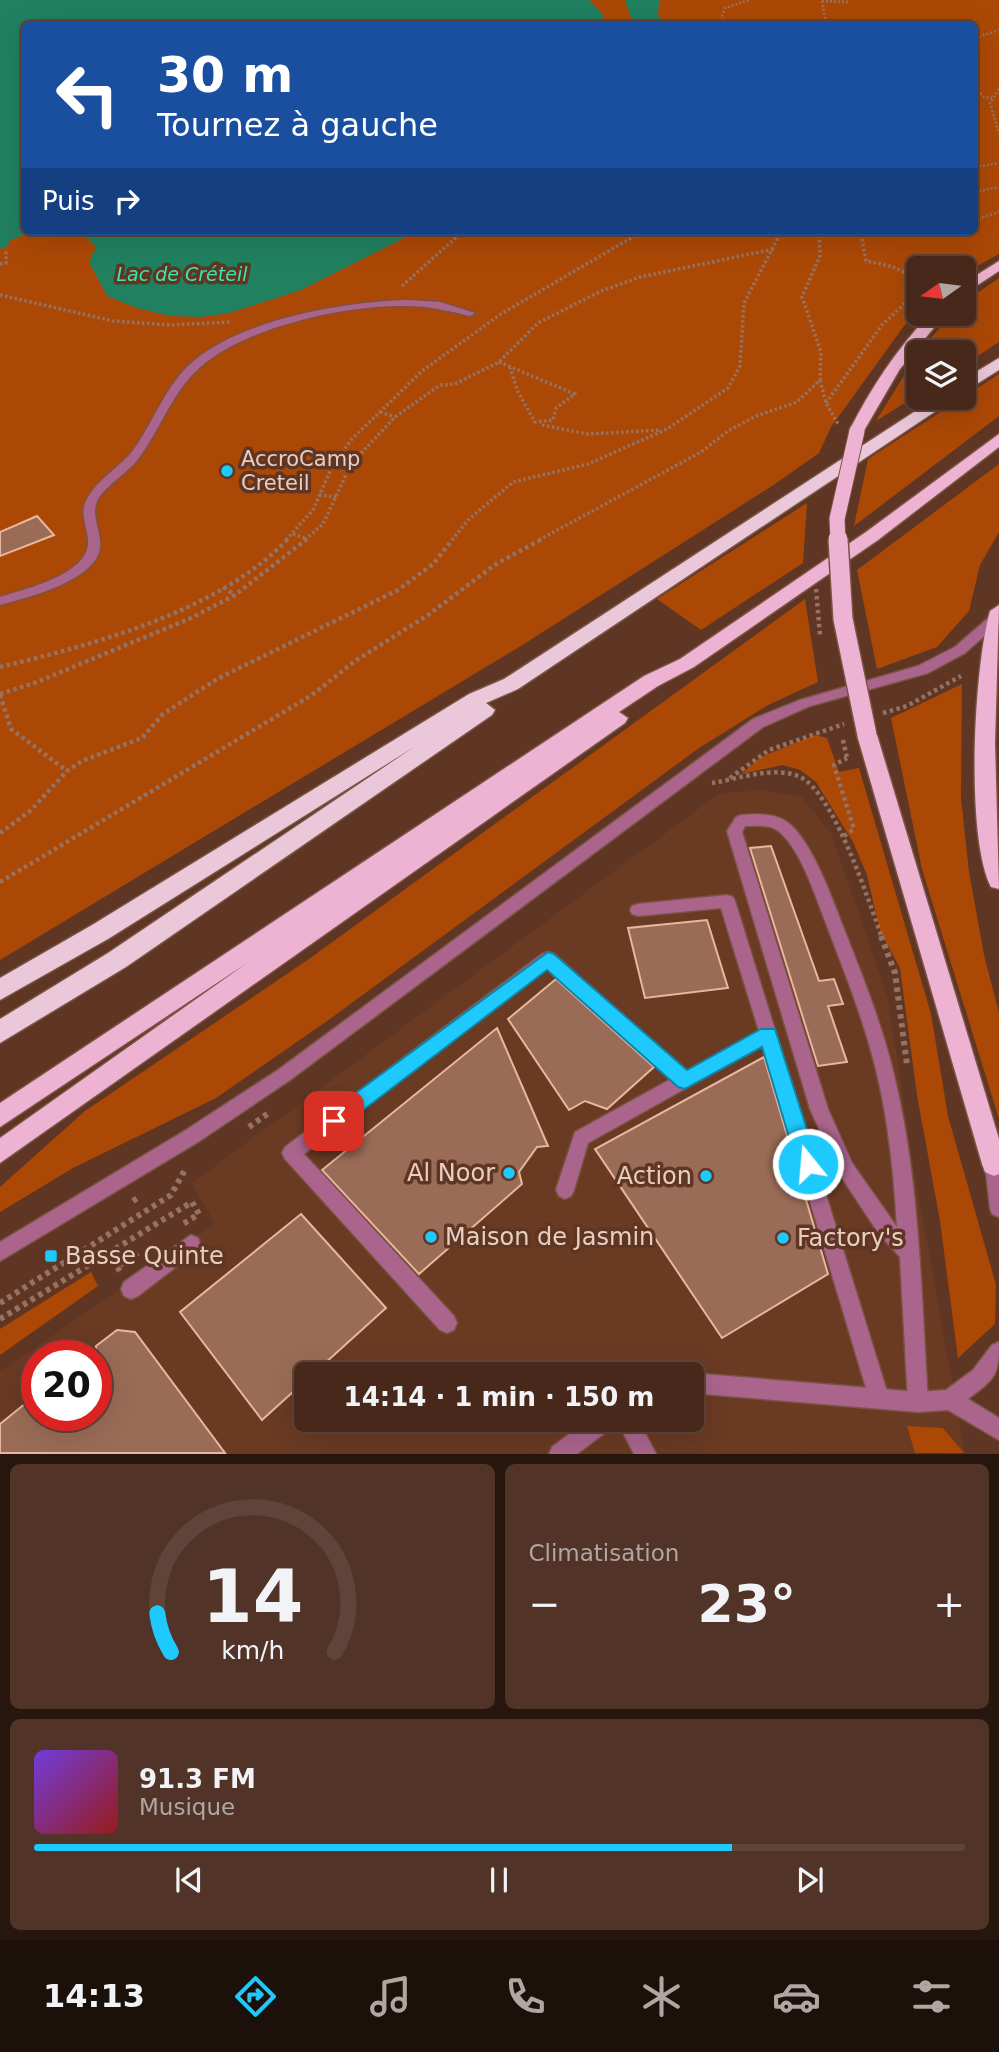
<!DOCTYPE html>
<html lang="fr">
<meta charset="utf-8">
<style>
:root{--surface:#47281a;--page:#513427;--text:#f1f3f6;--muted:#b0a6a2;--line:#5f4439;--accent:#1dc9fd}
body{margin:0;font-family:"DejaVu Sans",sans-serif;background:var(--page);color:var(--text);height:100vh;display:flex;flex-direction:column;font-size:26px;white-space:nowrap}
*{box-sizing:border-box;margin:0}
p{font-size:23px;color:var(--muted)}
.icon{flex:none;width:38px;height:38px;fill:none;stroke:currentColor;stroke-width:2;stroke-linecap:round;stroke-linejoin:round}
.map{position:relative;height:1454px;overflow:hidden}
.side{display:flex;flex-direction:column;gap:10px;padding:10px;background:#27160e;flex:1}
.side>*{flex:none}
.guide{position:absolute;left:21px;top:21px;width:957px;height:214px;border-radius:10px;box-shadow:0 7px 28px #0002,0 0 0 2px var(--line);background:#1a4fa0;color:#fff;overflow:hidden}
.needle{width:46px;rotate:256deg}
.buttons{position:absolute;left:906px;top:256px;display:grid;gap:14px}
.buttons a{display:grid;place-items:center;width:70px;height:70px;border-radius:10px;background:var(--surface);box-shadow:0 7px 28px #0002,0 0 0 2px var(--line);font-size:35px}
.speed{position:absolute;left:21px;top:1340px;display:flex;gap:14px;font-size:35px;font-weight:700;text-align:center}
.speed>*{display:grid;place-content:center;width:91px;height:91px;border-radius:50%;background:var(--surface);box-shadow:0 7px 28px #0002,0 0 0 2px var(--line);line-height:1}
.speed .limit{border:10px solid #d22;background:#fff;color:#111}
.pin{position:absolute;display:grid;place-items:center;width:60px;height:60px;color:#fff;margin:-30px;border-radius:14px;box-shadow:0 4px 10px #0006}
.me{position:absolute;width:77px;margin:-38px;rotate:343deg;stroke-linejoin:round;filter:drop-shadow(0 0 5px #0008)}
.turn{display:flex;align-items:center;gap:24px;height:147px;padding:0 21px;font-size:32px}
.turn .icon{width:91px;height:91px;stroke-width:2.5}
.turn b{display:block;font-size:49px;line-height:60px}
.then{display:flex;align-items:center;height:66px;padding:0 21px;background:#0003;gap:14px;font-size:26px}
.big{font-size:52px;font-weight:600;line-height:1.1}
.side .widget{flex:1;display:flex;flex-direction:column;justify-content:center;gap:10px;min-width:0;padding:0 24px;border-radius:10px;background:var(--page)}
.side .dial{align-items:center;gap:0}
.dial svg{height:182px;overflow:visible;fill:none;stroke:var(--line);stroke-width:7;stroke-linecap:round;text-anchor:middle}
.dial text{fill:var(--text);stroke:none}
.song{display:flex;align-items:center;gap:21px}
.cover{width:84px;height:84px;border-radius:10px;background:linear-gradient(135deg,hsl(260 70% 55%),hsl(0 70% 35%))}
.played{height:7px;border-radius:4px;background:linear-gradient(90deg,var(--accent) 75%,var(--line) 75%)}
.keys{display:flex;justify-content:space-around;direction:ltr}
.heat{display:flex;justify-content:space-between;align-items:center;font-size:38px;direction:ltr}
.side .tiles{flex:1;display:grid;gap:10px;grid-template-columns:1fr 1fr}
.widget:last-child{grid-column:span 2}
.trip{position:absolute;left:294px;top:1362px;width:410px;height:70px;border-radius:10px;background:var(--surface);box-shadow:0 7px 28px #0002,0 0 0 2px var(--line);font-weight:600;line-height:70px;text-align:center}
.menu{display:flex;height:112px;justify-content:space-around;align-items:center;background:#1c100a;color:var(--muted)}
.menu .icon{width:49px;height:49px}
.menu .on{color:var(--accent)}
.menu b{font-size:32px;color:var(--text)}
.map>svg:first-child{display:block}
</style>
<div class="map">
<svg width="999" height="1454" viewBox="0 0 999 1454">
<rect width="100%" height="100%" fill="#5f3623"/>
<path fill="#6a3a23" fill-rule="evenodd" d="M 763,790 L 802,797 L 831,833 L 888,998 L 914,1170 L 965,1453 L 0,1454 L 0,1371 L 215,1224 L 192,1183 L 720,793 ZM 37,1356 L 96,1356 L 96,1416 L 37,1416 ZM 306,1374 L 691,1374 L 691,1419 L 306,1419 Z"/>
<g fill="#ac4806" fill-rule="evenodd">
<path d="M 0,0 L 999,0 L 999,254 L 964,273 L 964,268 L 919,268 L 919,312 L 904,326 L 831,427 L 819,453 L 775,484 L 524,644 L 0,960 ZM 24,24 L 975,24 L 975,231 L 24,231 Z"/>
<polygon points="999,278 999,342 964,365 964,352 919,352 919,394 876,421 921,348 954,313 964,313 964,302"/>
<polygon points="999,374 999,416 854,526 868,459"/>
<polygon points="999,464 999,532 980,565 969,611 937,647 877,669 857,570"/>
<polygon points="807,503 803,563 701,630 657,599"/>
<polygon points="805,599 818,682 768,705 699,748 330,1019 216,1098 73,1168 0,1212 0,1187 85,1111 309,959"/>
<polygon points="962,684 961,798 969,872 984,955 999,1013 999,1119 922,869 891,718"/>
<polygon points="815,735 827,738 839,772 859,768 931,1014 948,1116 996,1285 995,1324 958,1358 940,1221 917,1095 900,968 880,931 867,875 853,842 816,782 800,770 783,765 741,774 761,757"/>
<polygon points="91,1272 98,1286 0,1355 0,1329"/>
<polygon points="907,1426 943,1428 964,1453 915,1453"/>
</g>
<g fill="#20805f">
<polygon points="0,0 589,0 604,16 599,24 24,24 24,231 37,231 10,240 8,246 0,249"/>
<polygon points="625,0 659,0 658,16 669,24 633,24"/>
<polygon points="74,231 418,231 301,290 229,313 201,317 171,316 137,308 107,296 89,262 96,247 83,234"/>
</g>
<g fill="#9a6c57" stroke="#e9b7a0" stroke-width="2">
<polygon points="37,516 54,535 0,556 0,532"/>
<polygon points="771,846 819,981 834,979 843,1004 828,1006 847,1062 818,1066 750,848"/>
<polygon points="707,920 728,988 645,998 628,928"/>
<polygon points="556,979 654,1067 607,1109 585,1101 569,1110 508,1019"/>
<polygon points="497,1028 548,1146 537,1147 519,1172 522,1184 419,1274 322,1170"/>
<polygon points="764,1057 828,1274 722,1338 595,1149"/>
<polygon points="301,1214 386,1308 313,1374 306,1374 306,1380 262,1420 180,1312"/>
<polygon points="117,1330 135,1332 225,1453 0,1453 0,1424 37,1394 37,1416 96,1416 96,1346"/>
</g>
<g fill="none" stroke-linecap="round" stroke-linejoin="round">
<g stroke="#7a5443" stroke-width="3">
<g id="service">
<path d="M 407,300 L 440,302 L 475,313 L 470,316 C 449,311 429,306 407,306 C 347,304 237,328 194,373 C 170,398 159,431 139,458 C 128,473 108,483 98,499 C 90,514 101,530 100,546 C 99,580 26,598 0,605 L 0,597 C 25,589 91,574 88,540 C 87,526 79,512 87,499 C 98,478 121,467 134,449 C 153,422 164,391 186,368 C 234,320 342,302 407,300 Z"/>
<polygon points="999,612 999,623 965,653 928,673 810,706 763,727 290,1080 198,1142 0,1261 0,1242 186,1130 278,1070 753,719 800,700 918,666 955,647 994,613"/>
<path d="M 741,815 C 756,814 775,813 787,822 C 812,840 833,901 844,929 C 863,977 882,1025 894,1075 C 920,1182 921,1293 928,1402 L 925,1409 L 918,1412 L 911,1409 L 908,1402 L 900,1257 L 879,1234 L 840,1175 L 810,1109 L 727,831 L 736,817 ZM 745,826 C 755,826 768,824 777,830 C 798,845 813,889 822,913 C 842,966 864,1019 877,1074 C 889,1124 894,1176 897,1227 L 852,1163 L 828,1109 L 742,832 Z"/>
<polygon points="727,895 733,897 735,901 889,1398 886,1405 879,1408 872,1405 869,1398 763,1045 588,1143 574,1190 571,1196 565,1199 559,1196 556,1190 575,1132 671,1079 548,968 304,1154 454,1316 457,1323 454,1330 447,1333 440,1330 285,1159 282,1153 285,1147 542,954 548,952 554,954 686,1071 759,1031 721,908 638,916 632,914 630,910 632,906 638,904"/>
<polygon points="191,1235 198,1238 200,1244 198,1250 138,1296 131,1299 124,1296 121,1289 124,1282"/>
<polygon points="616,1419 638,1419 656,1454 634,1454"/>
</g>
</g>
<g stroke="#7a5443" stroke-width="3">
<g id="minor">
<polygon points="994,1156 999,1158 999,1217 992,1214 990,1208 985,1164 988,1158"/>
<path d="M 999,1342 C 999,1377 995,1378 968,1399 L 999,1418 L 999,1440 L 948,1410 L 918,1412 L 691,1393 L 691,1374 L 689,1374 L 691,1373 L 918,1392 L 946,1390 L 973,1370 L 992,1345 Z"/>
<polygon points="589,1419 617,1419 614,1426 577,1454 549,1454 552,1447"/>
</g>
</g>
<g stroke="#7a5443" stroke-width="3">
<g id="trunk">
<polygon points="999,261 999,271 964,294 964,283"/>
<path d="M 931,313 L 946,313 L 900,369 L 862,434 L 852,434 L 849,431 C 871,388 897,348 931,313 Z"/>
<polygon points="999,434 999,447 878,540 694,667 658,686 619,712 628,718 625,723 0,1163 0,1138 247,963 0,1127 0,1103 644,676 680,659 866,532"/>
<path d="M 999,605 L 995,743 L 999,889 L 991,887 C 965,836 974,667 990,611 Z"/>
<polygon points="867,728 877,735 999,1139 999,1174 994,1176 985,1172 982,1164 857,735"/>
</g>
</g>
<g stroke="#7a5443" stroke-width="3">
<g id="motorway">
<polygon points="999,358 999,370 964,392 964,379"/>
<polygon points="937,397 957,397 518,689 486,703 495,710 492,715 126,967 0,1043 0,1019 108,953 414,747 108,939 0,1000 0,978 92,925 469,694 504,679"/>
</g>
</g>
<g stroke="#957262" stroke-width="2.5" stroke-dasharray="2 2" stroke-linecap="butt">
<polyline points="822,1 849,2"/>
<polyline points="822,1 826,24"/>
<polyline points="725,24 722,16 725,8 749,0"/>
<polyline points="975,38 999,30"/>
<polyline points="975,87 984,97 992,98"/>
<polyline points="999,89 990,103 999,134"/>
<polyline points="975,167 999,163"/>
<polyline points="975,192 999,187"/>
<polyline points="975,220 999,212"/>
<polyline points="819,231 819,235"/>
<polyline points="861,231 862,235"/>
<polyline points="458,235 463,231"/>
<polyline points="635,235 642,231"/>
<polyline points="779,235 781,231"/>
</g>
<g stroke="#957262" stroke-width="3.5" stroke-dasharray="2.5 2.5" stroke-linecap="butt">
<polyline points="861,234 866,261 891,266 919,279"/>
<polyline points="0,264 6,263 6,251"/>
<polyline points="402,286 460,234"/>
<polyline points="0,295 113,321 172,325 230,322"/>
<polyline points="499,362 575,394 556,408 553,420 535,422 518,392 510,368"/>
<polyline points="820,380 826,403 838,424"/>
<polyline points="826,403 882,325 919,290"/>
<polyline points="380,412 395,417"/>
<polyline points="542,425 587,434 661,430"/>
<polyline points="319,495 337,497"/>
<polyline points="293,534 307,539"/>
<polyline points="286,540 313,510 332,467 351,440 422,371 501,314 638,234"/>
<polyline points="305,540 323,524 351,464 395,417 440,385 455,384 499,362 538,323 599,292 640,277 774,249"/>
<polyline points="452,540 468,520 513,482 588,464 667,429 728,388 740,366 744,303 780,234"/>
<polyline points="539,540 701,452 728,431 756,416 797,402 820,380 821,352 802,297 820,256 819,234"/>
</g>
<g stroke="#957262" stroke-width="4.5" stroke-dasharray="3.5 3.5" stroke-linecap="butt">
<polyline points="223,587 235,595"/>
<path d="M 0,667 C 95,644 218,612 288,539"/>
<polyline points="0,694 37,682 191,618 235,595 307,539"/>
<polyline points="0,695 11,729 67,771"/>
<polyline points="883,713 907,706 961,676"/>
<polyline points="730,778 769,750 844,724"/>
<path d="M 712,783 C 738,779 773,766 798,776 C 833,789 869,902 882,938"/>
<polyline points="0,833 30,811 67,771 82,761 142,738 163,714 217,679 398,590 433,564 453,539"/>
<polyline points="844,836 854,829 834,765 847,758"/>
<polyline points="0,882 312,695 355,661 428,615 496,564 542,539"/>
</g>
<g stroke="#957262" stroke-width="6" stroke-dasharray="4.5 4.5" stroke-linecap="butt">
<polyline points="881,936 895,973 907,1065"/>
<polyline points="249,1127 270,1112"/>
<polyline points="133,1201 140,1196"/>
<polyline points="120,1271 117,1267 138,1253"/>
<polyline points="0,1303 171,1195 186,1168"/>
<polyline points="0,1319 192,1202 199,1214 183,1224"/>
</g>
<use href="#service" fill="#ab658d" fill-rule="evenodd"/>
<use href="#minor" fill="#ab658d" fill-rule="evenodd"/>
<use href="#trunk" fill="#eeb2d2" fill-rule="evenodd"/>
<use href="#motorway" fill="#eac7d9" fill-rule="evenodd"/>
<g stroke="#7a5443" stroke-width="17" stroke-linecap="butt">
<polyline id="trunk-bridge-far1" points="838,540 837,519 857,431"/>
</g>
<g stroke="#7a5443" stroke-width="22" stroke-linecap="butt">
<polyline id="trunk-bridge" points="838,539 843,619 867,735"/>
</g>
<g stroke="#957262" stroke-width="4.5" stroke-dasharray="3.5 3.5" stroke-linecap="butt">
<polyline points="816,589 820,635"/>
<polyline points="843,740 847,758"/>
</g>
<use href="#trunk-bridge-far1" stroke="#eeb2d2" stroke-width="15"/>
<use href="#trunk-bridge" stroke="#eeb2d2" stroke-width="19"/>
</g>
<polygon fill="#1dc9fd" stroke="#1383a4" stroke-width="2" points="548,952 554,954 687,1070 761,1029 775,1029 818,1164 815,1171 808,1174 800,1171 797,1164 762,1047 685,1089 678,1087 547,970 341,1127 334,1130 327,1127 324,1121 327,1114"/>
<g fill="#1dc9fd" stroke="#5f3623" stroke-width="2.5">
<circle cx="227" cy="471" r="7"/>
<circle cx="509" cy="1173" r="7"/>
<circle cx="706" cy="1176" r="7"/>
<circle cx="431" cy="1237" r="7"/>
<circle cx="783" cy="1238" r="7"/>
<rect x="44" y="1249" width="14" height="14" rx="3.5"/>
</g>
<g text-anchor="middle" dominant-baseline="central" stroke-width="7" stroke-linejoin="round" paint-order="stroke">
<g font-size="19" font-style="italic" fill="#3be6ad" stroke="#5f3623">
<text x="182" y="274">Lac de Créteil</text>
</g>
<g font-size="21" fill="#e8cec2" stroke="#5f3623" text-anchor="start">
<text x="241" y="459">AccroCamp<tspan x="241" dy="24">Creteil</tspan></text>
</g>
<g font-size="24" fill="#e8cec2" stroke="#5f3623" text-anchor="start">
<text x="495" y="1173" text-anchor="end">Al Noor</text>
<text x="692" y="1176" text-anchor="end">Action</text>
<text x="445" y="1237">Maison de Jasmin</text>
<text x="797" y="1238">Factory's</text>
<text x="65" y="1256">Basse Quinte</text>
</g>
</g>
</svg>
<div class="buttons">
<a><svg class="needle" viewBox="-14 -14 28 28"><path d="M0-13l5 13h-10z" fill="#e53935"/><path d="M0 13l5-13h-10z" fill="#b0a6a2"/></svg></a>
<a><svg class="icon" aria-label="layers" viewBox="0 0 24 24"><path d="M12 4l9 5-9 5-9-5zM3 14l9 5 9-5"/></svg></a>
</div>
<div class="speed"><div class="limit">20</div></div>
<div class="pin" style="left:334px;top:1121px;background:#d93025"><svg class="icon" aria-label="arrive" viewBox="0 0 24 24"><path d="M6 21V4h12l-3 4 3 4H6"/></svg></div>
<svg class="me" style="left:808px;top:1164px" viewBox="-20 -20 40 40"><circle r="17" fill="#1dc9fd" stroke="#fff" stroke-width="3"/><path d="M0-11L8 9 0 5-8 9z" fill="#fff"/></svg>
<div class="trip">14:14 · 1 min · 150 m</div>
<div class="guide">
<div class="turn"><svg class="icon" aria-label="left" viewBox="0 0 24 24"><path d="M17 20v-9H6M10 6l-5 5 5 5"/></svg><div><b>30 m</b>Tournez à gauche</div></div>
<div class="then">Puis<svg class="icon" aria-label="right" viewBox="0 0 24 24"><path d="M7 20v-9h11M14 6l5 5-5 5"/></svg></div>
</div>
</div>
<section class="side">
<div class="tiles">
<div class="widget dial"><svg viewBox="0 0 100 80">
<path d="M14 69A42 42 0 1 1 86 69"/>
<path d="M14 69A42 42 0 0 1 8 52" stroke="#1dc9fd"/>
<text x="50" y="56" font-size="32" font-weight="700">14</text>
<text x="50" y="72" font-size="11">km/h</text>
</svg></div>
<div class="widget"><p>Climatisation</p>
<div class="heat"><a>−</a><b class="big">23°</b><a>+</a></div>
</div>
<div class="widget">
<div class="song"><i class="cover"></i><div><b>91.3 FM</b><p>Musique</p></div></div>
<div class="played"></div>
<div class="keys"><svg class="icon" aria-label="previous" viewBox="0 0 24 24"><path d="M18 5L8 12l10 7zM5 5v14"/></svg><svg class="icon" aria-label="pause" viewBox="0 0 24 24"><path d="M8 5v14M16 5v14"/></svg><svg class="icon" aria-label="next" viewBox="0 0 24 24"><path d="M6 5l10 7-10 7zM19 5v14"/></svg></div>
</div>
</div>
</section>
<nav class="menu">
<b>14:13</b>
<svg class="icon on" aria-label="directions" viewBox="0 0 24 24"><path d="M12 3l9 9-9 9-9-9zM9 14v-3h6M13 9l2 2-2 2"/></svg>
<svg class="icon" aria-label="music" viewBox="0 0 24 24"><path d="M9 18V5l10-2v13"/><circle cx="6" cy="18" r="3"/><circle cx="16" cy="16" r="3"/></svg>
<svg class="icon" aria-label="phone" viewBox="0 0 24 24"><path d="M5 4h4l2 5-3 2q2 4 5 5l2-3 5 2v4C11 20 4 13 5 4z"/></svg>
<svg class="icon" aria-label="climate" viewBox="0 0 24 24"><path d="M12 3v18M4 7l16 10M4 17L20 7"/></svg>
<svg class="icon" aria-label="car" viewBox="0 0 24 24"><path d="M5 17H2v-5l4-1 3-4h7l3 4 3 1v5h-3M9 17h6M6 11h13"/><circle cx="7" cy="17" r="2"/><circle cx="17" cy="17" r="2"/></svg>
<svg class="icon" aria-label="filters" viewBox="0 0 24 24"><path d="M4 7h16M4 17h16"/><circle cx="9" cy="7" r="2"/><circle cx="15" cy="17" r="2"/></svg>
</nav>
